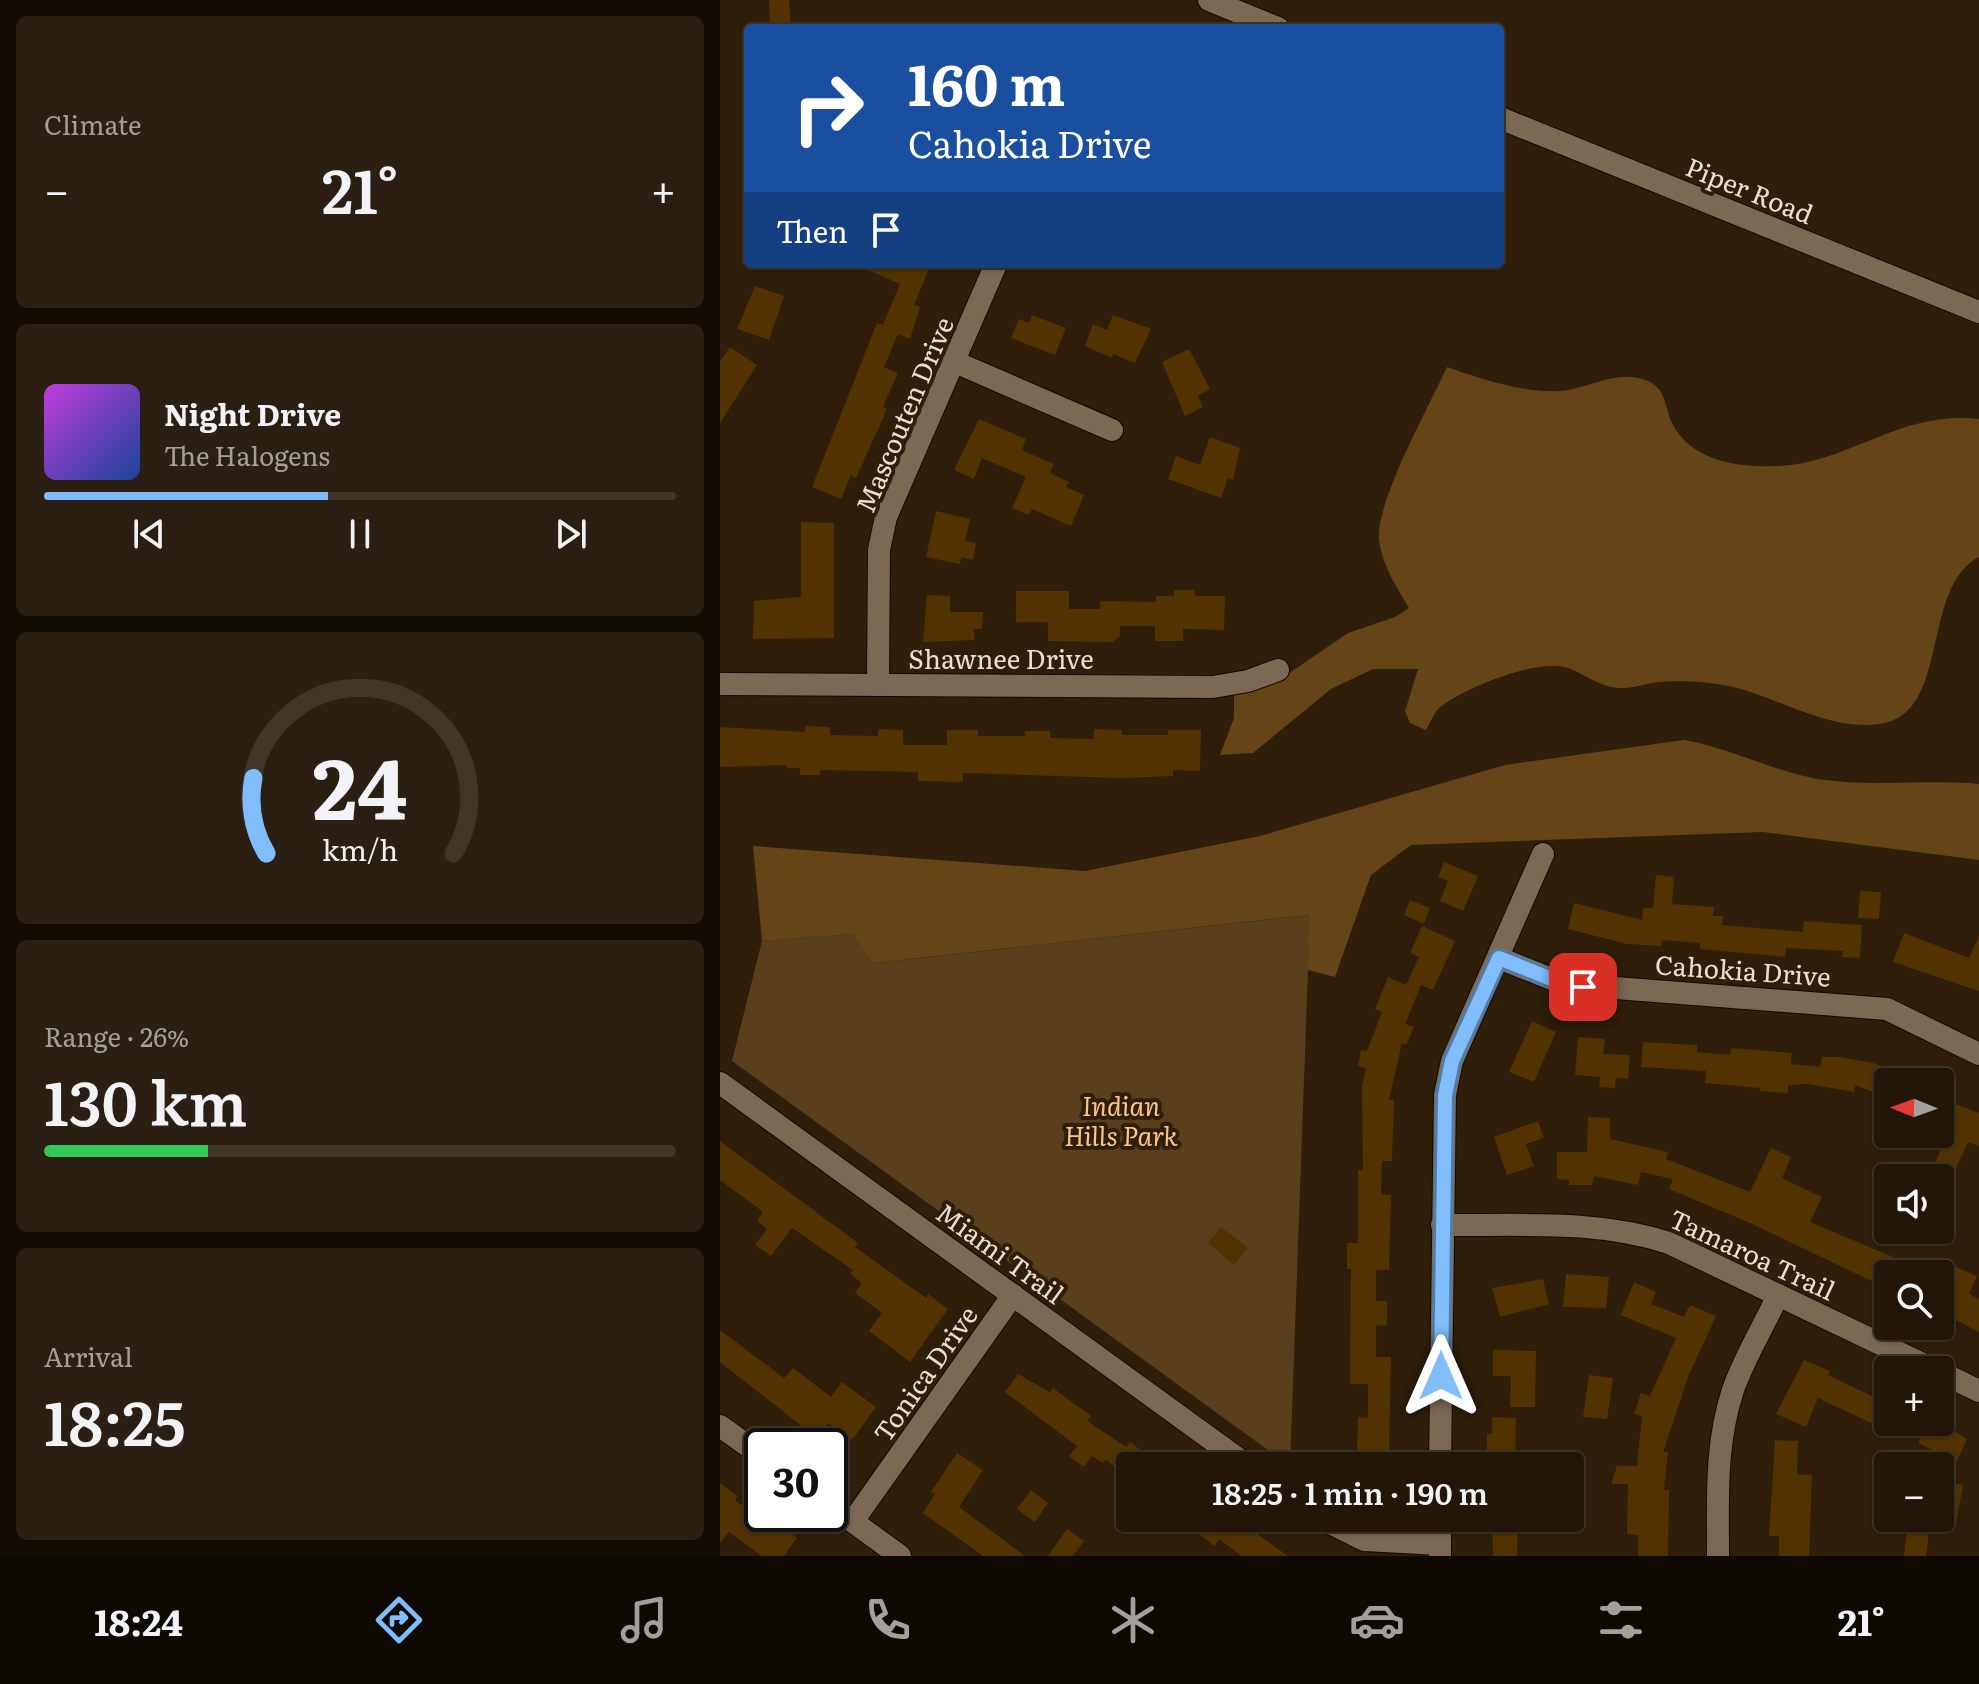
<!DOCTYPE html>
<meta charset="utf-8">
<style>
:root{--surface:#221608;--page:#2a1f12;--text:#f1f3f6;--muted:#a29f9c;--line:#3f3529;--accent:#81bdfa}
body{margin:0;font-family:Literata,serif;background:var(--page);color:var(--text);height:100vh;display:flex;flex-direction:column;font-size:30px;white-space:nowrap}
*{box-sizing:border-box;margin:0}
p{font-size:26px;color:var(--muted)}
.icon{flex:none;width:44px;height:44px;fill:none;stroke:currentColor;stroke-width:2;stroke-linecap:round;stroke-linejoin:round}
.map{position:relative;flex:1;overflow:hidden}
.side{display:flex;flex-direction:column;gap:16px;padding:16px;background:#130c04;width:720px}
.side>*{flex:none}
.guide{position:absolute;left:24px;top:24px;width:760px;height:244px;border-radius:8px;box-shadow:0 2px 6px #0004,0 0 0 2px var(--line);background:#1a4fa0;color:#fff;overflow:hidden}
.needle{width:52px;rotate:271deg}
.controls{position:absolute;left:1154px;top:1068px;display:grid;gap:16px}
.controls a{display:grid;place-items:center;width:80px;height:80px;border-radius:8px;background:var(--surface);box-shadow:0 2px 6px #0004,0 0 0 2px var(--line);font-size:40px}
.speed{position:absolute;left:24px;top:1428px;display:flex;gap:16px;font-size:40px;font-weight:700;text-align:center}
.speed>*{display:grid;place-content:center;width:104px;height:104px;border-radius:50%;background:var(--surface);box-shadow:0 2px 6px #0004,0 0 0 2px var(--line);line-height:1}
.speed .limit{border:4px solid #111;border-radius:12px;background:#fff;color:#111}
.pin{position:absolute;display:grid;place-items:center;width:68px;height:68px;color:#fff;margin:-34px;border-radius:16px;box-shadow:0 4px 12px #0006}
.me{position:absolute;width:88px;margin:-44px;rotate:0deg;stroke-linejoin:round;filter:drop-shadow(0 0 6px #0008)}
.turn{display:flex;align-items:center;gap:28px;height:168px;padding:0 32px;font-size:36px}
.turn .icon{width:104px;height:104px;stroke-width:2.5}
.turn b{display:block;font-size:56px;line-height:68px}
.then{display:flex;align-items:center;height:76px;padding:0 32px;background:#0003;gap:16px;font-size:30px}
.big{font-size:60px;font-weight:600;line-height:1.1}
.side .widget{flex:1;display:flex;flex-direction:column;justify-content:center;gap:12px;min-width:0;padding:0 28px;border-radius:12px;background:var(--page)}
.side .dial{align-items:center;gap:0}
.dial svg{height:208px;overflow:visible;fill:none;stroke:var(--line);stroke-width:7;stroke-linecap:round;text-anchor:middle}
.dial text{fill:var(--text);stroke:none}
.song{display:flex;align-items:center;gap:24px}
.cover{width:96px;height:96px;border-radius:12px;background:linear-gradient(135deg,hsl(290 70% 55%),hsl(220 70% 35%))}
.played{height:8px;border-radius:4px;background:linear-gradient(90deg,var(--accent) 45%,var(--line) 45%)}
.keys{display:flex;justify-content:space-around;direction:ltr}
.heat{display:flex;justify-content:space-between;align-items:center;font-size:44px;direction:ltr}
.charge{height:12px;border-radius:6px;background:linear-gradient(90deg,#34c759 26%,var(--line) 0)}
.trip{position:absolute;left:396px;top:1452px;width:468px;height:80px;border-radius:8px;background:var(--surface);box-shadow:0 2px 6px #0004,0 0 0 2px var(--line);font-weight:600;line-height:80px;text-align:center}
.menu{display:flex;height:128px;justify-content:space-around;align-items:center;background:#0e0903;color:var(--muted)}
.menu .icon{width:56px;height:56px}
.menu .active{color:var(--accent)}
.menu b{font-size:36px;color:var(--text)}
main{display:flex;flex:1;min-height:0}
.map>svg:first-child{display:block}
</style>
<main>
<section class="side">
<div class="widget"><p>Climate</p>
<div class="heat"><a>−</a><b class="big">21°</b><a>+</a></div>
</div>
<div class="widget">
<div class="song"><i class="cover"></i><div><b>Night Drive</b><p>The Halogens</p></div></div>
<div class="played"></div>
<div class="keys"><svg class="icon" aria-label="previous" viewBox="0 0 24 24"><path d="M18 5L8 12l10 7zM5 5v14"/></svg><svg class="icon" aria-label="pause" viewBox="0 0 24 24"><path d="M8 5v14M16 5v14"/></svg><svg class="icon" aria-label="next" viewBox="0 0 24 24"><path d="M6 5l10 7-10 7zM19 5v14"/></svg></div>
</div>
<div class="widget dial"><svg viewBox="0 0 100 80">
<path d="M14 69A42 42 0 1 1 86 69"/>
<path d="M14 69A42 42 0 0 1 9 40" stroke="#81bdfa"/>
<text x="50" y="56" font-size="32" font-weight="700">24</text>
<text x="50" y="72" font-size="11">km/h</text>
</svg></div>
<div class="widget"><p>Range · 26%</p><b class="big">130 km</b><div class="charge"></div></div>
<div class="widget"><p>Arrival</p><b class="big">18:25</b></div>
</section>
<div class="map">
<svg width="1259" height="1556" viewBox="0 0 1259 1556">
<rect width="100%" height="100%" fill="#2e1e0a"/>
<polygon fill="#5b3f1d" points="590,915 570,1466 12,1061 42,941 133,934 154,963"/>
<g fill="#654418">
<path d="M 727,367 C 762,379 802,393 840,391 C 870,389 899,367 930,382 C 946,390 945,407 952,423 C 971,462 1021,468 1059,466 C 1129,463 1180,410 1259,419 L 1259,557 C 1201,587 1230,708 1165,723 C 1112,734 1061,698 1013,687 C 992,682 962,680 940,682 C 927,683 912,689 898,688 C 880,687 865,674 848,668 C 818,658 748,687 723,705 C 715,710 711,721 706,730 L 690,723 L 685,711 L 698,669 L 653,669 L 611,689 L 533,753 L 500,755 L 514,718 L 514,696 L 562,678 L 628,633 L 675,617 L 689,608 C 676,586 662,565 659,540 C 655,503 710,404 727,367 Z"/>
<path d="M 964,740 C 1009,748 1049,769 1093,778 C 1147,788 1205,779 1259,784 L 1259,860 L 1043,832 L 691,845 L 651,875 L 615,977 L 588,970 L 589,915 L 153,963 L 133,934 L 42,941 L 33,846 L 365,871 L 540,836 L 785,765 Z"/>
</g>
<g fill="#523201">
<polygon points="49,0 69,0 71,28 50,28"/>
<polygon points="134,264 211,264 194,305 200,307 190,339 178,334 164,367 178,373 163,407 167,409 136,478 131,475 121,499 92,487 157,323 163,325 180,284"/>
<polygon points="35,286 64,296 49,340 17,329"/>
<polygon points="312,315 346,328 335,355 291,338 299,319 309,323"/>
<polygon points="393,315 431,329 415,363 393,354 392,358 365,346 373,324 387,330"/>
<polygon points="10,347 37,365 0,423 0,361"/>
<polygon points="469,349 490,389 478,396 483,407 465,416 442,362"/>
<polygon points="259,419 306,439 302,450 334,464 330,473 349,482 346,487 364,495 351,526 312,509 309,515 292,508 306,477 262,458 254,479 234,470"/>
<polygon points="490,437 520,448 513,480 508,478 501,498 448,479 456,456 480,465"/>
<polygon points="216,511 250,519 245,541 256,543 253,560 241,557 240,564 206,557"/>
<polygon points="81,522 114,523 114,638 33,639 34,601 81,597"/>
<polygon points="454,590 475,590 475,596 505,596 504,630 463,629 463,641 435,641 435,626 400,626 400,636 392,642 328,641 328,622 296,622 296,591 349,591 349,609 380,609 380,601 436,602 436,596 454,596"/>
<polygon points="207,595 230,596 230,612 263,612 262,629 254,629 254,640 203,642"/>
<polygon points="85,726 110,727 110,735 158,736 158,729 183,730 183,745 227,745 227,730 258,730 258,736 305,736 305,731 330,731 330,738 374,739 374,729 402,730 402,735 448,735 448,730 481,730 480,771 453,770 453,776 401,778 243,773 243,782 198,781 198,772 100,770 100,775 80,775 80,768 67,768 67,765 0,767 0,727 85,732"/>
<polygon points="724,862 758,876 743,911 720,901 728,881 718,877"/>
<polygon points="936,875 954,877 952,904 994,907 993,916 1003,916 1002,925 1083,932 1084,921 1142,925 1140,958 1122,957 1123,951 1066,948 1065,957 980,949 980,943 942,940 941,946 907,944 848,929 854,903 922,920 923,908 933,908"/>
<polygon points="1140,891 1161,892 1159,919 1138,918"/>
<polygon points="690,900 710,908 704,924 684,915"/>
<polygon points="702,926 735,941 713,990 701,985 685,1024 694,1027 686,1045 682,1043 669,1100 674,1100 672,1161 662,1161 661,1194 671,1195 669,1270 656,1270 656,1301 667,1301 667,1325 656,1326 656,1357 671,1357 669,1450 673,1450 673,1466 622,1466 622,1450 637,1450 638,1417 648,1418 648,1384 630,1384 631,1269 627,1269 627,1243 638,1243 638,1170 643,1170 642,1086 646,1068 638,1066 641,1050 647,1051 662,1012 655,1009 668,977 686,985 699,957 690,953"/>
<polygon points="1184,933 1249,958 1259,936 1259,991 1173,962"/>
<polygon points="812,1021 836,1032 814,1082 789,1072"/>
<polygon points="858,1037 885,1039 883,1054 910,1055 908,1079 896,1078 895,1088 879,1087 880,1077 855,1075"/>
<polygon points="923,1042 977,1045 977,1052 1010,1055 1011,1048 1072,1053 1071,1064 1100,1067 1102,1057 1120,1057 1153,1063 1200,1081 1168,1082 1168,1098 1135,1085 1134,1092 1088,1084 1068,1085 1068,1093 1040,1091 1040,1088 985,1083 986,1071 921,1067"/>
<polygon points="1220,1098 1259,1113 1259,1146 1248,1142 1234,1173 1214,1165 1229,1130 1220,1126"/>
<polygon points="868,1117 890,1118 890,1139 948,1152 946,1159 1030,1192 1051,1148 1071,1157 1062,1178 1102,1197 1090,1222 1213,1274 1168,1274 1168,1285 1162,1286 1030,1223 949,1189 953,1179 921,1172 918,1185 874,1176 872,1185 849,1185 849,1180 837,1179 837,1152 867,1152"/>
<polygon points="818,1121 824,1138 806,1144 814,1166 787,1175 774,1137"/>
<polygon points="1152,1134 1196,1134 1191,1150"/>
<polygon points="0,1141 138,1243 135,1247 206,1298 208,1294 228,1309 190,1362 149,1331 162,1313 135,1293 142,1283 130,1274 133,1270 72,1228 51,1256 35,1245 47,1229 37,1221 43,1212 0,1180"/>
<polygon points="501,1227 528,1248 514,1265 488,1243"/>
<polygon points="1230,1264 1257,1276 1249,1294 1259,1299 1259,1332 1220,1312 1220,1274 1224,1276"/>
<polygon points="846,1274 889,1277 886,1308 843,1307"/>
<polygon points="823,1279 829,1304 780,1317 772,1288"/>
<polygon points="914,1282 936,1292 931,1304 964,1317 970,1305 996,1316 968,1377 943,1452 948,1452 944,1490 949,1490 948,1556 918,1556 918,1535 907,1534 908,1484 891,1484 897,1466 917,1466 922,1416 914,1414 921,1393 930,1396 956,1338 901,1315"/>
<polygon points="0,1330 64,1378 73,1368 111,1397 122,1382 156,1407 132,1440 108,1423 97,1438 0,1362"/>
<polygon points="773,1350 816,1351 815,1407 790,1407 791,1376 773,1376"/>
<polygon points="1084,1360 1110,1371 1108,1375 1156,1398 1168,1372 1168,1431 1098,1398 1086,1427 1056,1414"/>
<polygon points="298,1374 330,1392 333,1388 371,1416 367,1421 406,1447 410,1442 427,1455 422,1466 410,1466 410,1478 386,1460 383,1463 372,1456 364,1467 349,1456 357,1446 285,1392"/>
<polygon points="869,1375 893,1378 887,1419 863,1417"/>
<polygon points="772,1417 796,1418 795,1466 772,1466 773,1455 767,1455 767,1434 772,1434"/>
<polygon points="1208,1422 1219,1422 1247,1439 1237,1461 1198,1443"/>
<polygon points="1055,1440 1078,1441 1077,1474 1092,1475 1089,1556 1059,1556 1059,1536 1049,1536"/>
<polygon points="237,1453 263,1470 239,1507 305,1556 263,1556 203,1513 215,1494 211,1492"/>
<polygon points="1220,1481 1243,1485 1236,1523 1220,1520"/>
<polygon points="0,1483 18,1496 15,1500 56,1530 60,1525 77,1538 64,1556 42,1556 9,1532 0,1543"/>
<polygon points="311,1490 328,1503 315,1522 297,1509"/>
<polygon points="456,1518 515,1518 568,1556 522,1556 499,1539 495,1546"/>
<polygon points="772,1518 798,1518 797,1556 773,1556"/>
<polygon points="1188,1523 1210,1526 1206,1556 1184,1556"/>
<polygon points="347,1529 364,1541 353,1556 328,1556"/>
</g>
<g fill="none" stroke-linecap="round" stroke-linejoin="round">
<g stroke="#160700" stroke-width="24">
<g id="minor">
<polyline points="235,362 392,430"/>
<polyline points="0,684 493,687 528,681 558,670"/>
<polyline points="158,685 159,550 166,517 276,264"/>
<polyline points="779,958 844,984 1167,1009 1259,1054"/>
<polyline points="0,1083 528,1466"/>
<path d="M 722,1225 C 799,1226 875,1219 949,1243 L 1215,1370"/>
<polyline points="1220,1372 1259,1391"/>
<polyline points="0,1426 42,1456"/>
<polyline points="720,1466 725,1095 732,1061 823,854"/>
<polyline points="110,1505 180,1556"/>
<polyline points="600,1518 644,1540 720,1544"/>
<polyline points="133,1521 293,1295"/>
<polyline points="720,1556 720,1518"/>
<path d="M 998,1556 C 998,1500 995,1444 1013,1390 C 1024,1358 1044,1326 1058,1295"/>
</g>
</g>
<g stroke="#160700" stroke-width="24">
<g id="tertiary">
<polyline points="489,0 558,28"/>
<polyline points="780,118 1259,312"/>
</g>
</g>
<use href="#minor" stroke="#7c6953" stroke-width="22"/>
<use href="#tertiary" stroke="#7c6953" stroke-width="22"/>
</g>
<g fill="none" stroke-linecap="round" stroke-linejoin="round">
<g stroke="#547ba2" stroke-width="20">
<polyline id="route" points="721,1376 725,1095 732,1061 779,958 844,984 863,987"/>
</g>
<use href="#route" stroke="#81bdfa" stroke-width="14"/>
</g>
<g text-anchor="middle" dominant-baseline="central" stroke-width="8" stroke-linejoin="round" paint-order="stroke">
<g font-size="26" fill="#eadfd2" stroke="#2e1e0a">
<text transform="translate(1030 189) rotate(22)">Piper Road</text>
<text transform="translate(183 414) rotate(-67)">Mascouten Drive</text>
<text x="281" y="657">Shawnee Drive</text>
<text transform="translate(1023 969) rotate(4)">Cahokia Drive</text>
<text transform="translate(281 1252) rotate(36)">Miami Trail</text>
<text transform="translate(1033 1253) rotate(25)">Tamaroa Trail</text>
<text transform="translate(204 1373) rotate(-55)">Tonica Drive</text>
</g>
<g font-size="26" font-style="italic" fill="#fdc583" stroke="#2e1e0a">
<text x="401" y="1104">Indian<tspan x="401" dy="30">Hills Park</tspan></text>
</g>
</g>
</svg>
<div class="controls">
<a><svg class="needle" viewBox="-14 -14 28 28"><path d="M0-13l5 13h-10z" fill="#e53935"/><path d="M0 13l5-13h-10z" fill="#a29f9c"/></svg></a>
<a><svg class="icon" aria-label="sound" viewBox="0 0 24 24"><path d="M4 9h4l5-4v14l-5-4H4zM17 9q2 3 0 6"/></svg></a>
<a><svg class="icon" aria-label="search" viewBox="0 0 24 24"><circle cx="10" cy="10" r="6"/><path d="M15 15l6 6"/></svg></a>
<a>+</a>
<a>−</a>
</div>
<div class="speed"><div class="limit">30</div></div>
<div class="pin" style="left:863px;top:987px;background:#d93025"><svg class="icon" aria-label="arrive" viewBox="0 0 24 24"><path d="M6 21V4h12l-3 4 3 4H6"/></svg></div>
<svg class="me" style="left:721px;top:1376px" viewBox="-20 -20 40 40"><path d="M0-17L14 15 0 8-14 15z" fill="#81bdfa" stroke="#fff" stroke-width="4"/></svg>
<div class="trip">18:25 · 1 min · 190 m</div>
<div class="guide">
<div class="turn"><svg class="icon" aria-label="right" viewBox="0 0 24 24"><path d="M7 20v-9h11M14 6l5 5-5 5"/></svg><div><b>160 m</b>Cahokia Drive</div></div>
<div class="then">Then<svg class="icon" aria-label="arrive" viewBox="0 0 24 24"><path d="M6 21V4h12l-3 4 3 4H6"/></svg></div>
</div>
</div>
</main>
<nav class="menu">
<b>18:24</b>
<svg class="icon active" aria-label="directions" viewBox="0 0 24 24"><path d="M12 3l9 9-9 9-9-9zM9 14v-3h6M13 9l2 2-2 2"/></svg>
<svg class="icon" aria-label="music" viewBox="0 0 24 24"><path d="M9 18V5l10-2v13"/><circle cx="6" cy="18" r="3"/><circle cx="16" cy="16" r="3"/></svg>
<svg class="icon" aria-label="phone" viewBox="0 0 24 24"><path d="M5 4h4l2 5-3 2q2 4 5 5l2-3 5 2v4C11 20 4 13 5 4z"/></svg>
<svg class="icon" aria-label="climate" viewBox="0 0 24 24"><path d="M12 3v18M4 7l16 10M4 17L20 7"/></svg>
<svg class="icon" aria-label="car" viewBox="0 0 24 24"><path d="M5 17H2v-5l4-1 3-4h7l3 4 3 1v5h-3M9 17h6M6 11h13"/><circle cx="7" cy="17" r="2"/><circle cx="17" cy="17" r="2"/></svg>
<svg class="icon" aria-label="filters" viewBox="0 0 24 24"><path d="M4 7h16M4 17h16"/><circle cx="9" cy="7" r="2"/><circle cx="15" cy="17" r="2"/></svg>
<b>21°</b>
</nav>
